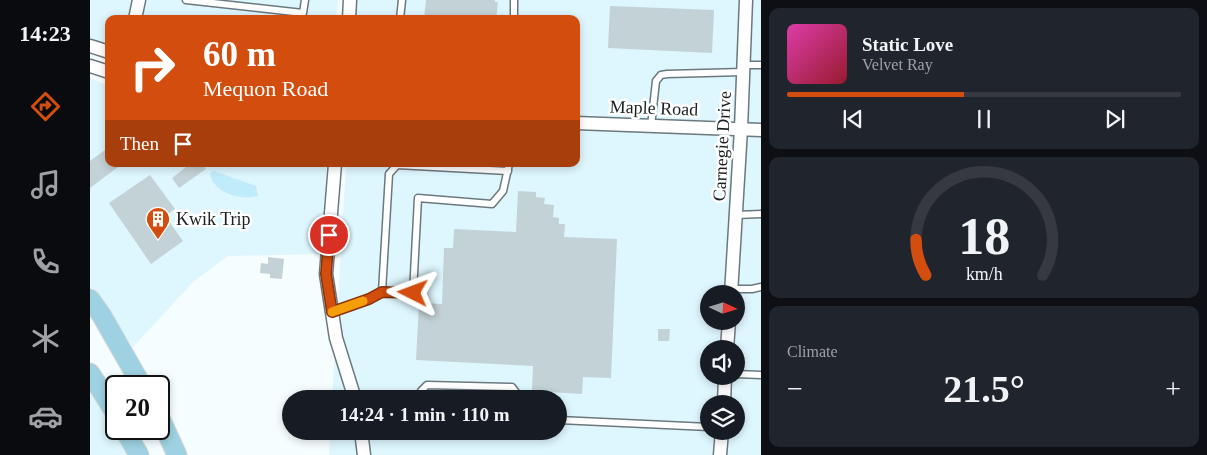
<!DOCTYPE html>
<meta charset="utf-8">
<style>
:root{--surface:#171b24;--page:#20242c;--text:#f1f3f6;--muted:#9ea1a6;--line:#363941;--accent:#d34e0e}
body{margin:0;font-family:Georgia,serif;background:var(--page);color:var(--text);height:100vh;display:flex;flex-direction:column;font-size:19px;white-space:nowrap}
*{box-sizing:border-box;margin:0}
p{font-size:16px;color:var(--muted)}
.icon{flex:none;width:28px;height:28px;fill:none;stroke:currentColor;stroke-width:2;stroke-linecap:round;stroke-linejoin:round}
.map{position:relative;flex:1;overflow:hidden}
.drawer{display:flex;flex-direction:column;gap:8px;padding:8px;background:#0d0f14;width:446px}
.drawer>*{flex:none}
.guide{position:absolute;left:15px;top:15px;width:475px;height:152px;border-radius:10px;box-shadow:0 2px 8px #0003;background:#d34e0e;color:#fff;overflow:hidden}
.needle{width:32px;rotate:94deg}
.controls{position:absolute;left:610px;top:285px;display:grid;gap:10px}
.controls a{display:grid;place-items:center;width:45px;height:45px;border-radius:50%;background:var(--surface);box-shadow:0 2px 8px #0003;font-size:25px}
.speed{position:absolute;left:15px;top:375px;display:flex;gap:10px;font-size:25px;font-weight:700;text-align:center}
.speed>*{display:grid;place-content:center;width:65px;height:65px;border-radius:50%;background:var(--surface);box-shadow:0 2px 8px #0003;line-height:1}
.speed .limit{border:2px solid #111;border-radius:8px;background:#fff;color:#111}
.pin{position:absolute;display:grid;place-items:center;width:42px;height:42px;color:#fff;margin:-21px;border:2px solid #fff;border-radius:50%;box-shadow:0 1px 5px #0007}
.me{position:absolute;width:55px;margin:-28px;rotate:273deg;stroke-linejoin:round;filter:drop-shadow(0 0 4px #0008)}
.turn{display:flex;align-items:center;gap:18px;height:105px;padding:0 15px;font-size:22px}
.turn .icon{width:65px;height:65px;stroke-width:2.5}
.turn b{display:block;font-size:35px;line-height:42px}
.then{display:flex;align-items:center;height:48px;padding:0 15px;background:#0003;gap:10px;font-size:19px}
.big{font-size:38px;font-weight:600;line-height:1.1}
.drawer .widget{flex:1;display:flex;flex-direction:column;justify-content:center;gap:8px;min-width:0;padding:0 18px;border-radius:10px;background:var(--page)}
.drawer .dial{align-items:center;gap:0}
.dial svg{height:130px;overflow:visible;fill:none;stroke:var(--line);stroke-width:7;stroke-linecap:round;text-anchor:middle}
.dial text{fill:var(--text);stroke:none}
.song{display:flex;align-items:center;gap:15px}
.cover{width:60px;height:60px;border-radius:8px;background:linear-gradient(135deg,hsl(320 70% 55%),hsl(350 70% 35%))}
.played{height:5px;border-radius:2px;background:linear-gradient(90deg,var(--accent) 45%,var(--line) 45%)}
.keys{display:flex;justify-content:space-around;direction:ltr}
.heat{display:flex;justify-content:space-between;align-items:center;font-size:28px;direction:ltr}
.trip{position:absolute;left:192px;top:390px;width:285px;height:50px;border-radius:25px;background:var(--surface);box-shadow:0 2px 8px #0003;font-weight:600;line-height:50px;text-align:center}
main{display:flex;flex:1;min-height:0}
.tab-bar{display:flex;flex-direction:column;width:90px;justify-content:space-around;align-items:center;background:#090b0e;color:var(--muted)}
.tab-bar .icon{width:35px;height:35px}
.tab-bar .on{color:var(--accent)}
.tab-bar b{font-size:22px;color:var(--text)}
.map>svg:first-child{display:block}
</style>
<main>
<nav class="tab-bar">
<b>14:23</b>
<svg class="icon on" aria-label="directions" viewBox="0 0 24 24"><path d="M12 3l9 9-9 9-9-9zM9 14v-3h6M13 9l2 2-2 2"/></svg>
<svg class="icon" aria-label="music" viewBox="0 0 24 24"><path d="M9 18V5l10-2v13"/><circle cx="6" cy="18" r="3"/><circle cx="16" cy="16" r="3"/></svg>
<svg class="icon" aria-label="phone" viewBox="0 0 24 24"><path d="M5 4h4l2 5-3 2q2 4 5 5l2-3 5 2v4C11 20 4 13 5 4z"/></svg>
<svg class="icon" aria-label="climate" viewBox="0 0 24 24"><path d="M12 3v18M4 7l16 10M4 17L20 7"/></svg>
<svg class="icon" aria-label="car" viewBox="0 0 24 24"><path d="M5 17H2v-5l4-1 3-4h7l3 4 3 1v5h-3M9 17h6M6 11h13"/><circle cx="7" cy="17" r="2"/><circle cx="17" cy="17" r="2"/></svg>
</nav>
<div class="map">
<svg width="671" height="455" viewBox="0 0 671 455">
<rect width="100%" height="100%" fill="#f6fdff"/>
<g fill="#def6fe" fill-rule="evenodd">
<polygon points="0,0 248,0 246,19 19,19 19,46 0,40"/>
<path d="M 266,0 L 671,0 L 671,455 L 239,455 L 240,431 L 469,431 L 469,399 L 242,399 L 256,164 L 486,164 L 486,19 L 264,19 ZM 619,294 L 646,294 L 646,321 L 619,321 ZM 619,349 L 646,349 L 646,376 L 619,376 ZM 619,404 L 646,404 L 646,431 L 619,431 Z"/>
<polygon points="0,78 19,86 19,164 236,164 236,182 230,254 138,256 103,282 43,347 0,286"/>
<polygon points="0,388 19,420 38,455 0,455"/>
</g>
<path fill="#c0ebfa" d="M 124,171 L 166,186 L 168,196 C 152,201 122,193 120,173 Z"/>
<g fill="#c3d2d7">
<polygon points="336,0 405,0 405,2 408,2 406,19 334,19"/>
<polygon points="520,6 624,10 622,53 518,48"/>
<polygon points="19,147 19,164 32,164 0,188 0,161"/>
<polygon points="100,164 112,164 116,169 89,188 82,178"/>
<polygon points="60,175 85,209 75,216 93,241 61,264 19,203"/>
<polygon points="428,191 446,192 446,197 455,198 454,204 464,205 463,217 469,218 469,224 475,224 474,237 527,239 521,378 493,377 492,394 442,391 443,366 326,360 329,303 352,304 354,248 363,248 364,229 426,232"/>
<polygon points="178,257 194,259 192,279 180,278 180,274 170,273 171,263 178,264"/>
<polygon points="568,329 580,329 579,341 568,341"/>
</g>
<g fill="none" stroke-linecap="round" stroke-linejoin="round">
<g stroke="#6b797e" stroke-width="9">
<g id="service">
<polyline points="96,0 213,13 215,0"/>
<polyline points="310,19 312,0"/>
<polyline points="424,19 424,0"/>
<polyline points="654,65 671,65"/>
<polyline points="561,126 566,81 571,75 577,74 653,72"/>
<polyline points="646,215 671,214"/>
<polyline points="641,289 662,289 671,287"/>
<polyline points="292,292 323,293 328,198 402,204 413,191 419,164"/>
<polyline points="242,312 279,299 292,292 299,174 307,165 418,171"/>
<polyline points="646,374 671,375"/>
<polyline points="330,399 331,391 337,385 422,387 428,395 428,399"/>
<polyline points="469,420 619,427"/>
</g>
</g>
<g stroke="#6b797e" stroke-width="15">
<g id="minor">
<polyline points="45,19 49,0"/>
<polyline points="259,19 260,0"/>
<polyline points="0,46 19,52"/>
<polyline points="0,66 19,72"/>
<polyline points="486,123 671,130"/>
<polyline points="245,164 236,274 246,338 265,399"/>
<polyline points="641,294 651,129 656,0"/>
<polyline points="637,349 639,321"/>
<polyline points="634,404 635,376"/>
<polyline points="271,431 274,455"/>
<polyline points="630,455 632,431"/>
</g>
</g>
<g stroke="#d6d7d7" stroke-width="21">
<g id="primary">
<polyline points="0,299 12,316 52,386"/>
<polyline points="0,373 26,414"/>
<polyline points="69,416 87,455"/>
<polyline points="34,429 49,455"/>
</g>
</g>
<use href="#service" stroke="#fff" stroke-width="6"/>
<use href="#minor" stroke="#fff" stroke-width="12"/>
<use href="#primary" stroke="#9ed2e2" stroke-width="19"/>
</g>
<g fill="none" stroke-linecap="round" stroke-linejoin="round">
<g stroke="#893309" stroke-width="12">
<polyline id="route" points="239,235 236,274 242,312 279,299 292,292 323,293"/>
</g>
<use href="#route" stroke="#d34e0e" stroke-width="9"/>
<polyline stroke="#f59e0b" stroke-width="9" points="242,312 273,301"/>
</g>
<defs>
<g id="building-pin" transform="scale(1.25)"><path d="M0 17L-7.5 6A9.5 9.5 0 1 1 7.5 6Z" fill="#d34e0e" stroke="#fff"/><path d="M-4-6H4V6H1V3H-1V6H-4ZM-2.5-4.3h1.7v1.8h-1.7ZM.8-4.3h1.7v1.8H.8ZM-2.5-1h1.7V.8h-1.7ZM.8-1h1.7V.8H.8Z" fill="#fff"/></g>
</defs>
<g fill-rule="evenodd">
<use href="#building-pin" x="68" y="219"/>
</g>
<g text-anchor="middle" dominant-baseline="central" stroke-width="5" stroke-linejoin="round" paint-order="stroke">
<g font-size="18" fill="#1a2022" stroke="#fff">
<text transform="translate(564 108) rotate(2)">Maple Road</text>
<text transform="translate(632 146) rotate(-87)">Carnegie Drive</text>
</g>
<g font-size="18" fill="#1a2022" stroke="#fff" text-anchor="start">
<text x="86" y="219">Kwik Trip</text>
</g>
</g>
</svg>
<div class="controls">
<a><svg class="needle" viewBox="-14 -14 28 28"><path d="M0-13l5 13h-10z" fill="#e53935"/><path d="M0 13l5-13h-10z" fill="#9ea1a6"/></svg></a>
<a><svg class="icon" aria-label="sound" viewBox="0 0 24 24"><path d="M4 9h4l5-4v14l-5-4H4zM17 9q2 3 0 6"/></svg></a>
<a><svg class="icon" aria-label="layers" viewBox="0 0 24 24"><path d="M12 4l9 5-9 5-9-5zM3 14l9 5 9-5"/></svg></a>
</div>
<div class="speed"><div class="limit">20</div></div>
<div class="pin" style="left:239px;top:235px;background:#d93025"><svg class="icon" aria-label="arrive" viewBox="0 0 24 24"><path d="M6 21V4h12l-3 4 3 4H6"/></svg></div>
<svg class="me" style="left:323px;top:293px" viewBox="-20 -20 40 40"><path d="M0-17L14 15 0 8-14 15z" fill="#d34e0e" stroke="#fff" stroke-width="4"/></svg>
<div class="trip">14:24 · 1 min · 110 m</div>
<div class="guide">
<div class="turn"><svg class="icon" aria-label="right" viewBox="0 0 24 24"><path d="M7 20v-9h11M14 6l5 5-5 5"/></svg><div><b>60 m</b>Mequon Road</div></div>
<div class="then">Then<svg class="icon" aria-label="arrive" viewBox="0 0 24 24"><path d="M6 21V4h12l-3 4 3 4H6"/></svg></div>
</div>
</div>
<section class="drawer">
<div class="widget">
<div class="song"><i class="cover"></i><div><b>Static Love</b><p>Velvet Ray</p></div></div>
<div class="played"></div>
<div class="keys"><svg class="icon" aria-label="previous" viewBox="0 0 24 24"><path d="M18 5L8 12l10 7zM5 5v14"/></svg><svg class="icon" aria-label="pause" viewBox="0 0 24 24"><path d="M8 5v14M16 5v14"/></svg><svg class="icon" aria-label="next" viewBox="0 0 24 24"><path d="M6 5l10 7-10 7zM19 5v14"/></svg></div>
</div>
<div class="widget dial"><svg viewBox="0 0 100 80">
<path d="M14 69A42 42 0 1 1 86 69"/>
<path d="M14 69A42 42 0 0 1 8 47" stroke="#d34e0e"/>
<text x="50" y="56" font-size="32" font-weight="700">18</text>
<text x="50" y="72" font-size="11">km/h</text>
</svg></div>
<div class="widget"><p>Climate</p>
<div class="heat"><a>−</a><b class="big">21.5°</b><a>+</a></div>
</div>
</section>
</main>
